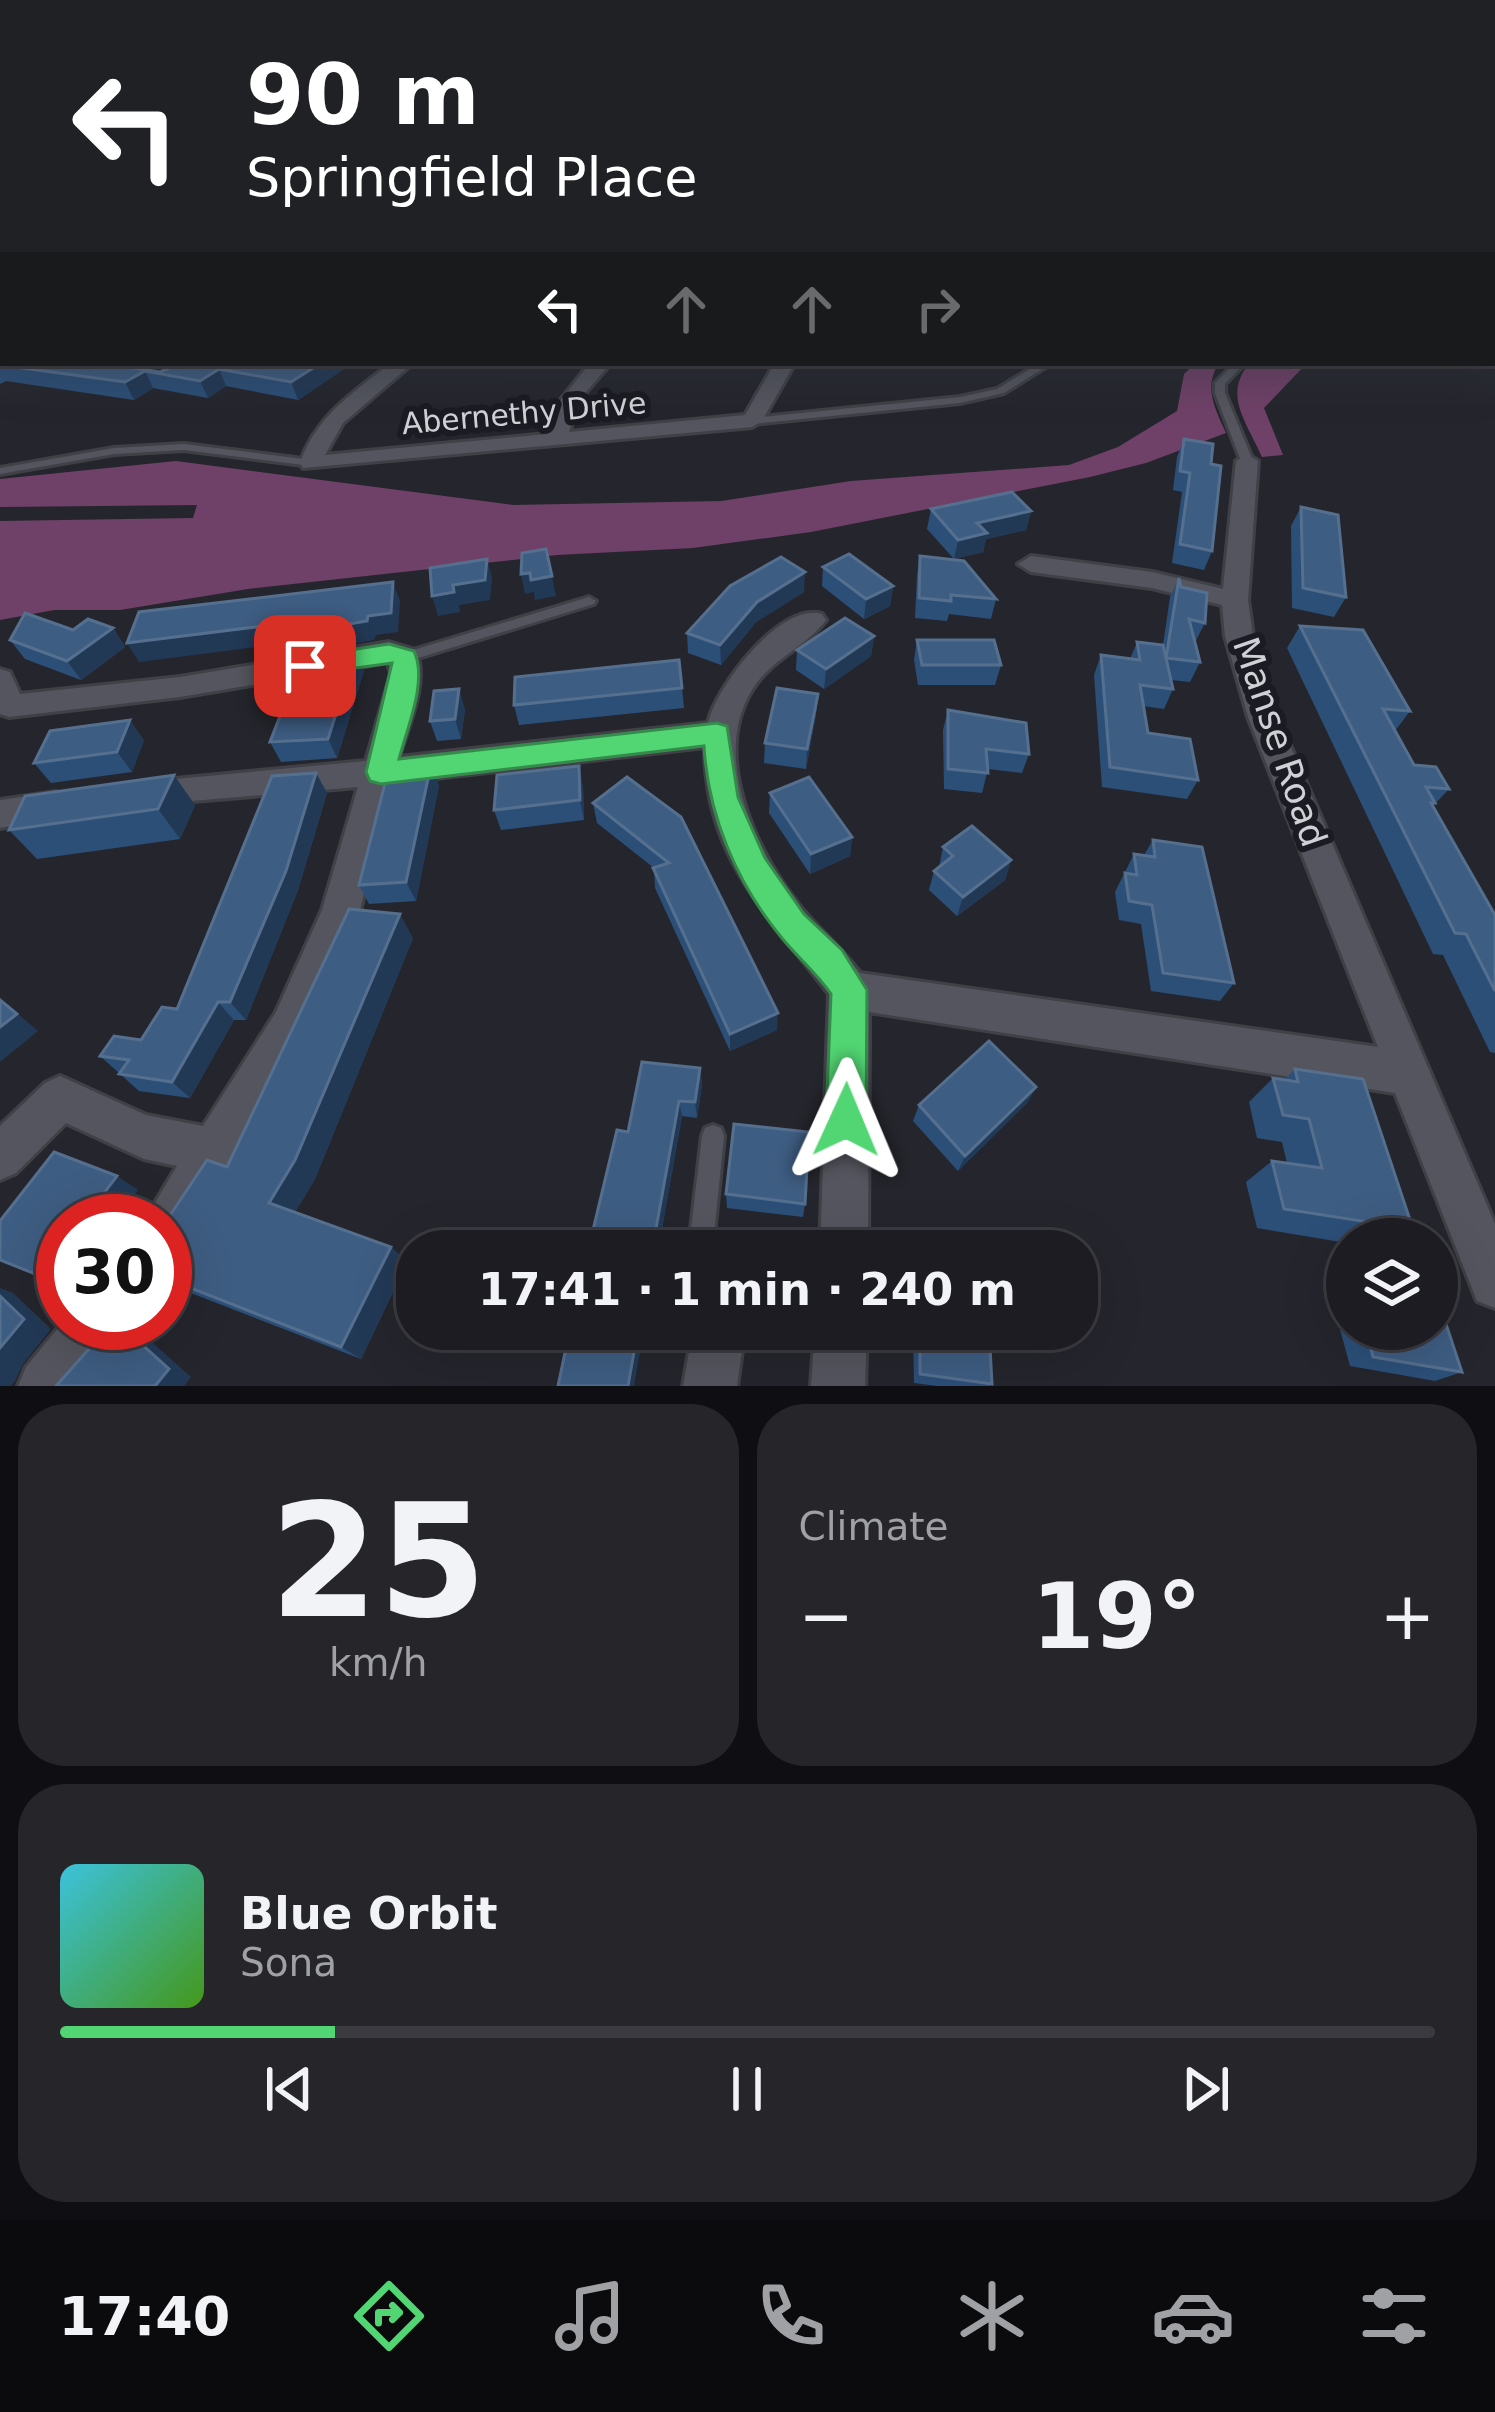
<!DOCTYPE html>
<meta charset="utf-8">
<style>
:root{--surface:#1c1c22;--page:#25252a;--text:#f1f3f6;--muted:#a0a1a5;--line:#3a3a40;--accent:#52d673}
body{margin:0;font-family:"DejaVu Sans",sans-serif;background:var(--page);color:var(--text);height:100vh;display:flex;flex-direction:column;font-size:45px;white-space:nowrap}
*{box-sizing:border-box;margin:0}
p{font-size:39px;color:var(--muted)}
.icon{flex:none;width:66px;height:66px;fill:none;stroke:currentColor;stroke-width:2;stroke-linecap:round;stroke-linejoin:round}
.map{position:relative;height:1386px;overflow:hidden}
.details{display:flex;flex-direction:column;gap:18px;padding:18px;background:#0f0f13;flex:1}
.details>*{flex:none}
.banner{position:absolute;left:0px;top:0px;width:1497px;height:366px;box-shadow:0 12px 48px #0002,0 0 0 3px var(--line);background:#202124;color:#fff;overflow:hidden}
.tools{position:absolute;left:1326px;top:1218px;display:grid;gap:24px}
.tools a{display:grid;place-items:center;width:132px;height:132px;border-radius:50%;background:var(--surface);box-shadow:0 12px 48px #0002,0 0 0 3px var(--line);font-size:60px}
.speed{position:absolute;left:36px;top:1194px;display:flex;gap:24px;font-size:60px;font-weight:700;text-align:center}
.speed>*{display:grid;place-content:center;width:156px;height:156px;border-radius:50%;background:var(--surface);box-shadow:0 12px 48px #0002,0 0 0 3px var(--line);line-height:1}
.speed .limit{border:18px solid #d22;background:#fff;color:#111}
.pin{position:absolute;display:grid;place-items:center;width:102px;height:102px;color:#fff;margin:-51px;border-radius:24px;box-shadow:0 6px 18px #0006}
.me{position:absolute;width:132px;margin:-66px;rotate:1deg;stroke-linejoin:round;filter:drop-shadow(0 0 9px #0008)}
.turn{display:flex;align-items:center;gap:42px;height:252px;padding:0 48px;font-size:54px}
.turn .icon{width:156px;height:156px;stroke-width:2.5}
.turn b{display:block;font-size:84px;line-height:102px}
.lanes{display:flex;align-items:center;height:114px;padding:0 48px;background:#0003;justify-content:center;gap:60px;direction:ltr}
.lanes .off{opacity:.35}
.big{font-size:90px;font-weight:800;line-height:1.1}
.details .card{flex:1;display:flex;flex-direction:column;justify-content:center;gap:18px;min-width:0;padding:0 42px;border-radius:48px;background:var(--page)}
.details .dial{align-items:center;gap:0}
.dial b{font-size:156px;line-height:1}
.song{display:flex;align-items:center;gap:36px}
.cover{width:144px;height:144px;border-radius:18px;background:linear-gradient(135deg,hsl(190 70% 55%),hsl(100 70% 35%))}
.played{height:12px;border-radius:6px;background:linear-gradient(90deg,var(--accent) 20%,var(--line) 20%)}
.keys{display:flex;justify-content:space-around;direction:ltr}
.heat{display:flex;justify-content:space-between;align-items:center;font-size:66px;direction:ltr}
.details .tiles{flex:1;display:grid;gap:18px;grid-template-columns:1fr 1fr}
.card:last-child{grid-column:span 2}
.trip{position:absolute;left:396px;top:1230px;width:702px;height:120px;border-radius:48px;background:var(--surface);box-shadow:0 12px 48px #0002,0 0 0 3px var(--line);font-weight:800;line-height:120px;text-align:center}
.dock{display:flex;height:192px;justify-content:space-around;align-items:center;background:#0b0b0e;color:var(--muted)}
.dock .icon{width:84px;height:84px}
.dock .on{color:var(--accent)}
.dock b{font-size:54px;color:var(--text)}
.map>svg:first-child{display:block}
</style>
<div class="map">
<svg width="1495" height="1386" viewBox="0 0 1495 1386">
<rect width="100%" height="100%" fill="#25262d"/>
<g fill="#6f4168">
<path d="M 1196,363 L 1219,363 C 1203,388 1215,408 1226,433 L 1146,463 L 1090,477 L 811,532 L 693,548 L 557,555 L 248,589 L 120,610 L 54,610 L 0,620 L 0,521 L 193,518 L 197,505 L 0,507 L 0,479 L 176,461 L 513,505 L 721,501 L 851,481 L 1069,465 L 1118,447 L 1177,411 L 1184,374 Z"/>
<path d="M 1250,363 L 1307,363 L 1264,408 L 1283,455 L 1262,457 C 1247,423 1222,394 1250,363 Z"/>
</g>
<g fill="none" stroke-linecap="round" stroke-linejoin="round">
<g stroke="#404147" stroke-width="6">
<g id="lane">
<polygon points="1040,363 1052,363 1004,393 960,403 752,424 747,421 752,418 960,397 997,389"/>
<polygon points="1235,363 1245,363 1225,384 1225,393 1253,461 1247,464 1241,461 1215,393 1215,383"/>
<polygon points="184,444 311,460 317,463 311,466 184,450 114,454 0,474 0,468 114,448"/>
<polygon points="589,597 596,601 594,604 405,662 398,657 400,654"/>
<polygon points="713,1125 721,1128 724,1136 714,1235 722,1251 697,1251 690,1237 702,1136 705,1128"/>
</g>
</g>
<g stroke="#404147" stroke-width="6">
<g id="street">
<path d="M 391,363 L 413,363 L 343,423 L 325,455 L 548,434 L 555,407 L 590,363 L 611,363 L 580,399 L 569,432 L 745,415 L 775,363 L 795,363 L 762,421 L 752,427 L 303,468 L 300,463 C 316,416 354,392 391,363 Z"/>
<path d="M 1247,454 L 1258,461 L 1248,600 L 1253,636 L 1278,717 L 1495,1224 L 1495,1308 L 1477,1301 L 1395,1093 L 869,1012 L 868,1251 L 820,1251 L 829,994 C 768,914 705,857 705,747 L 392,783 L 360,910 L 306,1040 L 182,1245 L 165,1252 L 165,1221 L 144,1221 L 177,1166 L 144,1159 L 66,1123 L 16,1173 L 0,1180 L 0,1126 L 45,1083 L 60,1076 L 146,1115 L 203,1126 L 276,1012 L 322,910 L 358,787 L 145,805 L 133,801 L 128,792 L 133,783 L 366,761 L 391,674 L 388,662 L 180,697 L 9,717 L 0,714 L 0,669 L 10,672 L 20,694 L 180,677 L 389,642 L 415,650 C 430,680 407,727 399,757 L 708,723 C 716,687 780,602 822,614 L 826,620 C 806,647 771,659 752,690 C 711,756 755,849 798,904 C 817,928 841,948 860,973 L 1378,1047 L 1248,717 L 1225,636 L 1222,605 L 1152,588 L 1031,572 L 1018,564 L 1031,556 L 1152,572 L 1223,589 L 1236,461 Z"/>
<polygon points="56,792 68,796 73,805 68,814 0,828 0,800"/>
<polygon points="63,1322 120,1323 113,1341 78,1386 18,1386 26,1367"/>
<polygon points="693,1329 745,1329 737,1386 683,1386"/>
<polygon points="815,1329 867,1329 865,1386 811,1386"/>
</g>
</g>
<use href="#lane" fill="#54555e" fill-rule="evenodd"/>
<use href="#street" fill="#54555e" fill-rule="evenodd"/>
</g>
<g fill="#2c4f78">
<polygon points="0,258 3,363 160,372 353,363 298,400 226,386 208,398 153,388 134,400 6,381 0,384"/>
<polygon points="133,363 178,363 166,368"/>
<polygon points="1184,439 1211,464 1212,551 1204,570 1172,563 1182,492 1173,490 1177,457"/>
<polygon points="1301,507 1346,597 1334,617 1292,608 1291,526"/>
<polygon points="931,509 1031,511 1026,530 986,539 983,552 954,559 927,529"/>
<polygon points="920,556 996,599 991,619 949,614 947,621 915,618 917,575"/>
<polygon points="823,567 893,586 890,606 864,619 822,586"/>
<polygon points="1179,578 1181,587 1205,623 1195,642 1200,662 1190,682 1171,680 1173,689 1164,709 1143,706 1148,733 1198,780 1187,799 1102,787 1094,675 1101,655 1130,659 1137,642 1163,645 1170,597"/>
<polygon points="804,592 756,622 721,665 688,653 687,633"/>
<polygon points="1300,626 1410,711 1395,731 1414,765 1449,789 1433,806 1495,915 1495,1053 1490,1052 1443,955 1433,954 1287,648"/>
<polygon points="113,628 125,647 81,680 25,659 10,640 73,630"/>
<polygon points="874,636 871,656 824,689 796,670 797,650"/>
<polygon points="917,640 1001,665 995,685 918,685 914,660"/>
<polygon points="364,671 337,758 281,762 270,742"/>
<polygon points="682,688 684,708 519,725 514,705"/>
<polygon points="818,694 816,714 806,769 764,763 765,743"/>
<polygon points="465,709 461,739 437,741 430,721"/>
<polygon points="948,710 1029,754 1022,773 988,769 982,793 944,789 943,730"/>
<polygon points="144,740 132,772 51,783 34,763"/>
<polygon points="316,773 327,793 298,890 246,1020 234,1020 190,1098 139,1091 100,1056 141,1040 177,1009"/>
<polygon points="627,777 777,1030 730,1051 655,888 654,868 597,823 593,803"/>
<polygon points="439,785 416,901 369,904 359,885"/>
<polygon points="583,786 584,820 501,830 494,810"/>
<polygon points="770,793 852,837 850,856 810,874 769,813"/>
<polygon points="195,805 180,839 37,859 9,830"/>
<polygon points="1153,840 1234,983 1220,1001 1151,991 1141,924 1119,920 1115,892 1134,854 1144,855"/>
<polygon points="943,847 1011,860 1005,880 957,916 929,890 934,871 939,867"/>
<polygon points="413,938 315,1179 295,1212 391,1247 407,1263 361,1359 165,1283 165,1223 227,1167"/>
<polygon points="700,1068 702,1084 697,1118 682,1116 658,1251 588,1251"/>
<polygon points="1295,1069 1413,1229 1394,1239 1347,1239 1347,1243 1257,1228 1246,1182 1272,1161 1287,1163 1282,1142 1257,1138 1249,1102 1273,1078 1284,1080"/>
<polygon points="1036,1087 1027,1103 958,1171 913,1121 919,1105"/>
<polygon points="726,1194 805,1204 803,1217 727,1208"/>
<polygon points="919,1233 985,1251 913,1251 913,1245"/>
<polygon points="1347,1293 1347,1329 1437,1329 1462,1372 1435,1381 1350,1366 1332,1300"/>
<polygon points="913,1329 989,1329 992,1384 990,1386 938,1386 914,1383"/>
</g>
<g fill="#223956">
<polygon points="321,363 353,363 298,400 291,382"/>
<polygon points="219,369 226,386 208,398 200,381"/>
<polygon points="145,371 153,388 134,400 125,382"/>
<polygon points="1031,511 1026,530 986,539 983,552 954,559 958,540 977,523"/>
<polygon points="487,559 492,578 490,600 459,605 460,612 438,616 432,596 453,585"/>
<polygon points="805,572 804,592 756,622 721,665 720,645 757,602"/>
<polygon points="530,573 552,576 556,596 535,600 534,592 525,594 521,574"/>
<polygon points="393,582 400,601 398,632 376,635 374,640 323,649 319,639 139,662 127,643 319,619 368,616"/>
<polygon points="893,586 890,606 864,619 866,599"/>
<polygon points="113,628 125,647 81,680 67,661"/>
<polygon points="874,636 871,656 824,689 826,669"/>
<polygon points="356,651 364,671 337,758 328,739"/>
<polygon points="459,689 465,709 461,739 455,719"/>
<polygon points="818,694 816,714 806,769 807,749"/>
<polygon points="130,720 144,740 132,772 117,752"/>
<polygon points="431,765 439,785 416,901 406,882"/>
<polygon points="579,766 583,786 584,820 580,800"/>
<polygon points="316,773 327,793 298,890 246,1020 230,1002"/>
<polygon points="174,775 195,805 180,839 158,809"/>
<polygon points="852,837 850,856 810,874 811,854"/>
<polygon points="1011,860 1005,880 957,916 963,897"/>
<polygon points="400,914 413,938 315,1179 290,1220 269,1203"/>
<polygon points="0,999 38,1031 0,1062"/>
<polygon points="218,1002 234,1020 190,1098 172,1082"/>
<polygon points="778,1013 777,1030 730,1051 730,1034"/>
<polygon points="700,1068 702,1084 697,1118 695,1102"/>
<polygon points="1036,1087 1027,1103 958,1171 965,1156"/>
<polygon points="679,1101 682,1116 658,1251 652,1251"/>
<polygon points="117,1176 138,1190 116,1221 83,1221"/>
<polygon points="391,1247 407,1263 361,1359 341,1347"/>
<polygon points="63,1249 63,1286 43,1277"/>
<polygon points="0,1288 13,1293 51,1329 23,1364 15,1381 11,1386 0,1386"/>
<polygon points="118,1323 138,1330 191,1377 184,1386 155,1386"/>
<polygon points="638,1329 644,1329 634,1386 628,1386"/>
</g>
<g fill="#3e5d82" stroke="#556f8f" stroke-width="3">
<polygon points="3,257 3,347 0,342 0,258"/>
<polygon points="3,349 3,363 100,363 160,372 181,363 321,363 291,382 219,369 200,381 145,371 125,382 0,365 0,350"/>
<polygon points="1184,439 1213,444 1211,464 1221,466 1212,551 1180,544 1190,473 1180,471"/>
<polygon points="1012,492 1031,511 977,523 987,533 958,540 931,509"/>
<polygon points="1301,507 1338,515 1346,597 1303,588"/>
<polygon points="546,549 552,576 531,580 530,573 521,574 522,553"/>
<polygon points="849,554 893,586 866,599 823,567"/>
<polygon points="920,556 964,561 996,599 951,595 951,601 919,598"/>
<polygon points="781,557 805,572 757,602 720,645 687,633 730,586"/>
<polygon points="487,559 485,580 453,585 454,592 432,596 430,568"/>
<polygon points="1179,578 1181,587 1207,593 1205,623 1189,619 1200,662 1166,658"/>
<polygon points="393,582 391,613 368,616 367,621 314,630 319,619 127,643 139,612"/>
<polygon points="25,613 73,630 88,619 113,628 67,661 10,640"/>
<polygon points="845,618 874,636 826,669 797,650"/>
<polygon points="1300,626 1363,630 1410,711 1383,709 1414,765 1436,767 1449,789 1426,787 1435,803 1431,803 1495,915 1495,991 1466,934 1455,933"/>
<polygon points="917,640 994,640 1001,665 922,665"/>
<polygon points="1137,642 1163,645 1173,689 1140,685 1148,733 1190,739 1198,780 1110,767 1101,655 1140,660"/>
<polygon points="356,651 328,739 270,742 302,659"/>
<polygon points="679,660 682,688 514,705 515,677"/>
<polygon points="777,688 818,694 807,749 765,743"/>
<polygon points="459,689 455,719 430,721 434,691"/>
<polygon points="948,710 1026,723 1029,754 986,749 988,773 948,769"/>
<polygon points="130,720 117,752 34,763 50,731"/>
<polygon points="431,765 406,882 359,885 389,768"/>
<polygon points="579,766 580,800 494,810 497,775"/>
<polygon points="316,773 286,871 230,1002 218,1002 172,1082 119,1074 129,1060 100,1056 114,1036 141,1040 162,1007 177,1009 272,776"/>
<polygon points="174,775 158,809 9,830 25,796"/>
<polygon points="627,777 681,817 778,1013 730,1034 653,868 669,863 593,803"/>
<polygon points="809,777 852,837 811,854 770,793"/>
<polygon points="972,826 1011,860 963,897 934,871 953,856 943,847"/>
<polygon points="1153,840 1202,847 1234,983 1163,973 1152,905 1129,901 1125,873 1137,875 1134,854 1155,857"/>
<polygon points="349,909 400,914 295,1160 269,1203 391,1247 341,1347 165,1278 165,1223 207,1160 227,1167"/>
<polygon points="0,1000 17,1014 0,1027"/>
<polygon points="989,1041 1036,1087 965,1156 919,1105"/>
<polygon points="642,1062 700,1068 695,1102 679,1101 652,1251 588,1251 617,1130 628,1132"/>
<polygon points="1295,1069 1363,1079 1413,1229 1284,1209 1272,1161 1322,1168 1309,1119 1283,1115 1273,1078 1298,1082"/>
<polygon points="734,1124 809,1132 805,1204 726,1194"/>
<polygon points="54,1152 117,1176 83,1221 63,1221 63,1249 43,1277 0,1260 0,1221"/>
<polygon points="919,1233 984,1242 985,1251 919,1251"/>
<polygon points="0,1296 24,1319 0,1348"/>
<polygon points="1437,1303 1439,1303 1462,1372 1373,1357 1366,1329 1437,1329"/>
<polygon points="112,1323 118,1323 169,1369 155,1386 56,1386"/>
<polygon points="570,1329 638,1329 628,1386 558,1386"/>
<polygon points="920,1329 989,1329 992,1384 920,1374"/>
</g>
<linearGradient id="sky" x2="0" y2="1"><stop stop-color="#141519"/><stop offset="0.52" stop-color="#404757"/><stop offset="1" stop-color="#404757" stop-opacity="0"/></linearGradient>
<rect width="1495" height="407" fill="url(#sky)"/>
<path fill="#52d673" stroke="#358b4b" stroke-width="3" d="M 389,644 L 414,651 C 428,681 407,728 399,759 L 717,723 L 727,726 L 738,797 L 765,858 L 804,914 L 842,950 L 867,990 L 866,1120 L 861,1135 L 846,1141 L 832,1135 L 826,1120 L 831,994 C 816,972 797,957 781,937 C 736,882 708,815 704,746 L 381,784 L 370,781 L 366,772 L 392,663 L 305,675 L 292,666 L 305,657 Z"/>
<g text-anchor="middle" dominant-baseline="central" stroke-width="12" stroke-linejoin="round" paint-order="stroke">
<g font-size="30" fill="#d0d1d6" stroke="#1b1c23">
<text transform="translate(524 413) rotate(-5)">Abernethy Drive</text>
</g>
<g font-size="36" fill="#d0d1d6" stroke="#1b1c23">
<text transform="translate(1280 742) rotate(71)">Manse Road</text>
</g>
</g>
</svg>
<div class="tools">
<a><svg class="icon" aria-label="layers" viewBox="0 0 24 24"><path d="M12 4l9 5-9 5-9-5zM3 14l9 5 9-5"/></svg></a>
</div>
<div class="speed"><div class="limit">30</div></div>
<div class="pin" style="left:305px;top:666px;background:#d93025"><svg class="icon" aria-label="arrive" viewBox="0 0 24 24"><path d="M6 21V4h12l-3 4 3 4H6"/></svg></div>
<svg class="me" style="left:846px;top:1120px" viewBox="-20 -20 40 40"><path d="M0-17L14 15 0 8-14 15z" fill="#52d673" stroke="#fff" stroke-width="4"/></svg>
<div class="trip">17:41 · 1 min · 240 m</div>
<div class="banner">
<div class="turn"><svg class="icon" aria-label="left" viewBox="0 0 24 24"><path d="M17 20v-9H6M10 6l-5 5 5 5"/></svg><div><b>90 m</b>Springfield Place</div></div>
<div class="lanes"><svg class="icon" aria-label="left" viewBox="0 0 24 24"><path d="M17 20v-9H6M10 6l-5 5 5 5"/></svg><svg class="icon off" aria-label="ahead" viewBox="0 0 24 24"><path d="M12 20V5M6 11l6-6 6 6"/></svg><svg class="icon off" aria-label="ahead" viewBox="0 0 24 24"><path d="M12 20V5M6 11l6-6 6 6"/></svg><svg class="icon off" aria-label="right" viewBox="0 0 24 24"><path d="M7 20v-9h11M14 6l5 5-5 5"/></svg></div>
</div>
</div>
<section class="details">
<div class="tiles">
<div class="card dial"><b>25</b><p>km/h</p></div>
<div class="card"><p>Climate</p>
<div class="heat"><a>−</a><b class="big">19°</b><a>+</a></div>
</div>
<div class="card">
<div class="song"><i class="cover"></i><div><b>Blue Orbit</b><p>Sona</p></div></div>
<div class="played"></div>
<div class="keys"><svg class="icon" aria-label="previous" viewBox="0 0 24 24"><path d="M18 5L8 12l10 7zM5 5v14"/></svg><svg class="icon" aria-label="pause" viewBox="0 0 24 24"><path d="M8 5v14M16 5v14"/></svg><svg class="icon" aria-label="next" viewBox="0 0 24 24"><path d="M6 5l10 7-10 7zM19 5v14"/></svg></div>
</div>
</div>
</section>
<nav class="dock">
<b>17:40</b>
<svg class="icon on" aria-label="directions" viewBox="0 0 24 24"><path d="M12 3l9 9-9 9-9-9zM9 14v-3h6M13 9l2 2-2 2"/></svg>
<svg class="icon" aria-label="music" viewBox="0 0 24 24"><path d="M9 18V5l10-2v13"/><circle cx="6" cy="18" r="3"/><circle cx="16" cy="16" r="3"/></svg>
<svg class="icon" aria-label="phone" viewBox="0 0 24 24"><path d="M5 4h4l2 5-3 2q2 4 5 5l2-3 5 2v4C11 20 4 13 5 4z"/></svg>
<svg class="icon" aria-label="climate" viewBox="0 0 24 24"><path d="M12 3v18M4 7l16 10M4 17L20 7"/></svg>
<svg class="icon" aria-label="car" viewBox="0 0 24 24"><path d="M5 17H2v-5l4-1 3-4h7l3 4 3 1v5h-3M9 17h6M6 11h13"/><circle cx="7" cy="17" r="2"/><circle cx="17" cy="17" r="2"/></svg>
<svg class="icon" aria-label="filters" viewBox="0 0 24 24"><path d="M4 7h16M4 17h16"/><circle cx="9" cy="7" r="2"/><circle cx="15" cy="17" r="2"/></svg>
</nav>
